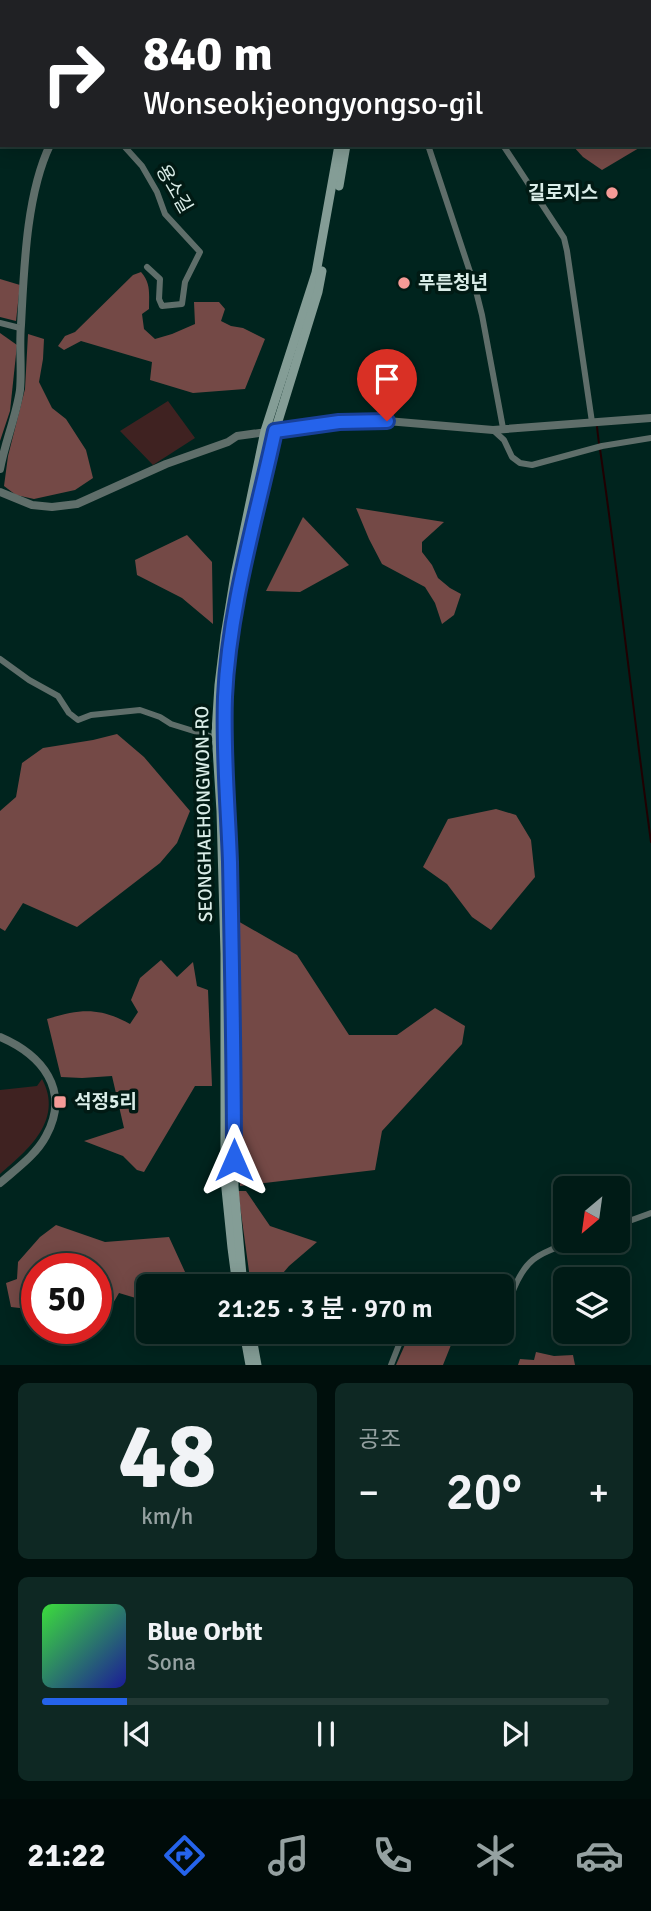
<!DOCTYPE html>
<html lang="ko">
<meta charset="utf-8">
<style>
:root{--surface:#001b16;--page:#0e2823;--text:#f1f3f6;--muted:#95a1a1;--line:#223935;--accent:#2563eb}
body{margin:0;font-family:Signika,"Noto Sans KR",sans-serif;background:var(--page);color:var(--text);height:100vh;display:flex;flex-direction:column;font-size:26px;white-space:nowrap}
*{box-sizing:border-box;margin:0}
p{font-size:23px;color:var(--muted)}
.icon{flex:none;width:38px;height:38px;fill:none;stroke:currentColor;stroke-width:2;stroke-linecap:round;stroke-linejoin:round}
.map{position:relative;height:1365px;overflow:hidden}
.panel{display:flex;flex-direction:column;gap:18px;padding:18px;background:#000f0c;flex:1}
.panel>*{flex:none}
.top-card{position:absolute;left:0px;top:0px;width:651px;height:147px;box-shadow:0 4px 18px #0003,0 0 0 2px var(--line);background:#202124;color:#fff;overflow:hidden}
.needle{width:46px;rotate:209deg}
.tools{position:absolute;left:553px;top:1176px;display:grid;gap:14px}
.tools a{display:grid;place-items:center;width:77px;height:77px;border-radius:10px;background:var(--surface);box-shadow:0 4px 18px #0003,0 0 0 2px var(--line);font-size:35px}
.speed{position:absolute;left:21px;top:1253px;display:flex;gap:14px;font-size:35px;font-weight:700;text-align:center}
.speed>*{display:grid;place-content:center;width:91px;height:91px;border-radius:50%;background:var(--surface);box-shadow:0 4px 18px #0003,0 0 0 2px var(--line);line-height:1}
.speed .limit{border:10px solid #d22;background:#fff;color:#111}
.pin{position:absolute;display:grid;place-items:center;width:60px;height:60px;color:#fff;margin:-72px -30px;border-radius:50% 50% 50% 0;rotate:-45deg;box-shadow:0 0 7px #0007}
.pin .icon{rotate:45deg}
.me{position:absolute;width:77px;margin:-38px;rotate:0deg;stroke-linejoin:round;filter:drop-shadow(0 0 5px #0008)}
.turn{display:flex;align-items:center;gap:24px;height:147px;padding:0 28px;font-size:32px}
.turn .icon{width:91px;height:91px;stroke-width:2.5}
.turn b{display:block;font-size:49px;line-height:60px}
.big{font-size:52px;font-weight:600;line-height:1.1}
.panel .tile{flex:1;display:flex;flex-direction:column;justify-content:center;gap:10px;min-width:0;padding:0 24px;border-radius:10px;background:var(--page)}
.panel .dial{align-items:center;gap:0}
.dial b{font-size:91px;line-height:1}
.song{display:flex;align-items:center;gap:21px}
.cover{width:84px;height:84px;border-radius:10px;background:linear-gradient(135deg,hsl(120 70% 55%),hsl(240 70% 35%))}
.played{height:7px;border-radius:4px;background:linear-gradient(90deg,var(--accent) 15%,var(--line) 15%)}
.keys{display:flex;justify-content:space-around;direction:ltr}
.heat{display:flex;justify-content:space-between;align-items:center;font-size:38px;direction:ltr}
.panel .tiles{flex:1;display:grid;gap:18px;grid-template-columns:1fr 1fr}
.tile:last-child{grid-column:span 2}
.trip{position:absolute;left:136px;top:1274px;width:378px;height:70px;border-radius:10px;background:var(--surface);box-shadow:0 4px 18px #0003,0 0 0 2px var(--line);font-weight:600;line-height:70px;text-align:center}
.dock{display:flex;height:112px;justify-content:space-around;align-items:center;background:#000b09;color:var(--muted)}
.dock .icon{width:49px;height:49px}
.dock .on{color:var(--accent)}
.dock b{font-size:32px;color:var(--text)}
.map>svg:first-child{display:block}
</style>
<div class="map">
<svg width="651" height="1365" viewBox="0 0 651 1365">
<rect width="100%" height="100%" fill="#00241e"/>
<g fill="#3f2221">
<polygon points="168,401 195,438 153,465 120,431"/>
<path d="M 42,1079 C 64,1120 28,1150 0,1174 L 0,1090 L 37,1086 Z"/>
</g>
<g fill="#744946">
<polygon points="572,145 644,145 602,170 583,157"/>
<path d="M 141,272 C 151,283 149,294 149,309 L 142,314 L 144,329 L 155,339 L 172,334 L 195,324 L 194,302 L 219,302 L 225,309 L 221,321 L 231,326 L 243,328 L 265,339 L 245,389 L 193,393 L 150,380 L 152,362 L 81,341 L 64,350 L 58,346 L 65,336 L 75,332 L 133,275 Z"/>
<polygon points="0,279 20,285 16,321 0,317"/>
<polygon points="0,333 17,345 10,411 0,441"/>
<polygon points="28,334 44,339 43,359 39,382 52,408 66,419 86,450 93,478 75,490 34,499 16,495 4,486 8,456 25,389"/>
<polygon points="356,508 444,522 422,542 422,552 432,565 438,578 450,588 461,594 454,615 442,624 435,603 425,587 382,564 369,539"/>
<polygon points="303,517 349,565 300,592 266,591"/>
<polygon points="187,535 212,562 213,624 182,598 137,575 135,560"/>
<polygon points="117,734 144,757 190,811 177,843 160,863 77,927 23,903 5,931 0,928 0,811 16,797 22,763 43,748 93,740"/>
<polygon points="496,809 516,815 531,840 535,877 491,930 472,917 447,884 423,867 448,819"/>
<polygon points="236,920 297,955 349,1035 397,1035 435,1008 465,1026 462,1044 382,1131 375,1170 240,1186 241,1008"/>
<path d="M 161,960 L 177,977 L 193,962 L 197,986 L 208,990 L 212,1086 L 195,1086 L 144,1172 L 137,1170 L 123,1156 L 84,1141 L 124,1128 L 112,1076 L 82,1078 L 61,1077 L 47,1019 C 80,1009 99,1007 130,1024 L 138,1012 L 131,1000 L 140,978 Z"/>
<polygon points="238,1191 246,1191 270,1226 317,1242 289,1266 272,1286 251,1286"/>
<polygon points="56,1225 105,1242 169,1237 191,1285 149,1286 149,1302 119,1293 105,1317 96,1323 96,1269 37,1269 37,1310 11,1307 6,1283 17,1279 18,1262 40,1237"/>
<polygon points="426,1332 450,1332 451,1345 443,1365 396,1365 407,1340 413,1333"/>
<polygon points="536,1352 554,1356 573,1355 575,1365 518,1365 520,1359 534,1360"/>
</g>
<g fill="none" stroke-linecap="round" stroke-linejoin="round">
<g stroke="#1f0002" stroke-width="2">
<polyline points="597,427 599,444"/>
<path d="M 600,449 C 619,580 633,711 651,842"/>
</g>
<g stroke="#5f6e6a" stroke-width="6">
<polyline points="123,145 142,166 157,192 165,214 200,252 185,282 182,304 162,306 159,299 160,279 147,267"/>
<polyline points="428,145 475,287 482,315 503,428"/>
<polyline points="503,145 564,238 567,251 592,422"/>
<polyline points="0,323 20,328"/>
<polyline points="493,430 504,440 512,457 520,463 532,465 602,446 651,438"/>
<polyline points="0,659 29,680 58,696 69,713 78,720 91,715 140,710 160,717 171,724 213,737"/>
<polyline points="618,1225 651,1213"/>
<path d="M 502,1299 L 511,1296 C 525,1257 538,1254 575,1241"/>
<polyline points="391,1365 402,1337 407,1332"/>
</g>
<g stroke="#5f6e6a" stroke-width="8">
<polyline points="66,0 66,2"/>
<path d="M 0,469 C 5,442 16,417 20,390 C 22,368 19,347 21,325 C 24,270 26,195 50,145"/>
<polyline points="0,492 32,505 52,507 77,504 166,464 228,442 237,436 339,422 387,421 493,430 651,418"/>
<path d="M 0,1037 C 42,1055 71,1090 46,1136 C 36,1155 16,1169 0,1183"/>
</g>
<g stroke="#849d96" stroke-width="9">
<polyline points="343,0 343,2"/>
<polyline points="351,0 351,2"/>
<polyline points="339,186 346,145"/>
<polyline points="237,1286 232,1248 225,1179 225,954 221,811 216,732 219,685 225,636 235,575 265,431 316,273 339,145"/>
<polyline points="243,1286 234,1187 233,998 225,743 225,696 231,634 243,571 275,431 318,292 322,271"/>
<polyline points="244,1332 250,1365"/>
<polyline points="251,1332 257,1365"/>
</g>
</g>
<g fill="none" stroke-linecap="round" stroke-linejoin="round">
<g stroke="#184099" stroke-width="18">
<path id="route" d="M 234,1160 C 234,1061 232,961 230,862 C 228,807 223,752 225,697 C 229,607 256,519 275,431 L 339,422 L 387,421"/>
</g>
<use href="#route" stroke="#2563eb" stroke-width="12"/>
</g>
<g fill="#f59b97" stroke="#011a14" stroke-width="2.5">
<circle cx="612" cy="193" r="7"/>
<circle cx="404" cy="283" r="7"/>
<rect x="53" y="1095" width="14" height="14" rx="3.5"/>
</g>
<g text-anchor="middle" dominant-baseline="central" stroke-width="7" stroke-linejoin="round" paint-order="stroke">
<g font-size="19" fill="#daede8" stroke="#011a14">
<text transform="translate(174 189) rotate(60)">용소길</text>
<text transform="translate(204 814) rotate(-91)">SEONGHAEHONGWON-RO</text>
</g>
<g font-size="19" font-weight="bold" fill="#daede8" stroke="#011a14" text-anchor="start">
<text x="598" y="193" text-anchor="end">길로지스</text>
<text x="418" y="283">푸른청년</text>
<text x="74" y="1102">석정5리</text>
</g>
</g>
</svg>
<div class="tools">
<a><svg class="needle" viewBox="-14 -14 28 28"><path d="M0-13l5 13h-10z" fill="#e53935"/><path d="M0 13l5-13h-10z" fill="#95a1a1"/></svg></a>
<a><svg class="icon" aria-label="layers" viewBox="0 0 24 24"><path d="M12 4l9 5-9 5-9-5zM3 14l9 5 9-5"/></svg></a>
</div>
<div class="speed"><div class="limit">50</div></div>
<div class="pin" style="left:387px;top:421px;background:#d93025"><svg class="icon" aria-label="arrive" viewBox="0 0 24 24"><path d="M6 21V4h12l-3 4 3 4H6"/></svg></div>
<svg class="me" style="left:234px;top:1160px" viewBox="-20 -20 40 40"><path d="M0-17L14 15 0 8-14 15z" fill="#2563eb" stroke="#fff" stroke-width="4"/></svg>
<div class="trip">21:25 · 3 분 · 970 m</div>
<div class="top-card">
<div class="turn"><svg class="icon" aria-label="right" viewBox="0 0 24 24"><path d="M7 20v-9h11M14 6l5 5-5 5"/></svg><div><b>840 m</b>Wonseokjeongyongso-gil</div></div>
</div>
</div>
<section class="panel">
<div class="tiles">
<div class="tile dial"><b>48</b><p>km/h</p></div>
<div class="tile"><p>공조</p>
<div class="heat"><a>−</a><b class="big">20°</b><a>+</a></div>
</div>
<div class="tile">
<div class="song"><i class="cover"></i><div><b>Blue Orbit</b><p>Sona</p></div></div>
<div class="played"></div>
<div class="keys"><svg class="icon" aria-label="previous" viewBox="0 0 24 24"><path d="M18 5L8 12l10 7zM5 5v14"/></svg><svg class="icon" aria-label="pause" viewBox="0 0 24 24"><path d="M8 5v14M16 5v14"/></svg><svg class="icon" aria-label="next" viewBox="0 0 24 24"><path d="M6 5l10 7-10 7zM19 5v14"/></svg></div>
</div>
</div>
</section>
<nav class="dock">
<b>21:22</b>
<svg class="icon on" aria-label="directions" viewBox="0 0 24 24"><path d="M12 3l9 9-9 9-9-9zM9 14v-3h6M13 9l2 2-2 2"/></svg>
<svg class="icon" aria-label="music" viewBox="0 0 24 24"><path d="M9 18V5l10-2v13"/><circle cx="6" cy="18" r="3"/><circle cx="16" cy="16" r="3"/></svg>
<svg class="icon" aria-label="phone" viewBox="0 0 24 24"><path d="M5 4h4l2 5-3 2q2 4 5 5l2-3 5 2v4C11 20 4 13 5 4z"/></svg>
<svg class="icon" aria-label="climate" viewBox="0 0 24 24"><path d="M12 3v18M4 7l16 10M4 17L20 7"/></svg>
<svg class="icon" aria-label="car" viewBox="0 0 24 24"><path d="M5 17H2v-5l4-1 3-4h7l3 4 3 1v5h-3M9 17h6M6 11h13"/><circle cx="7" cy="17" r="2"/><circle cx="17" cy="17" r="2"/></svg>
</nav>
